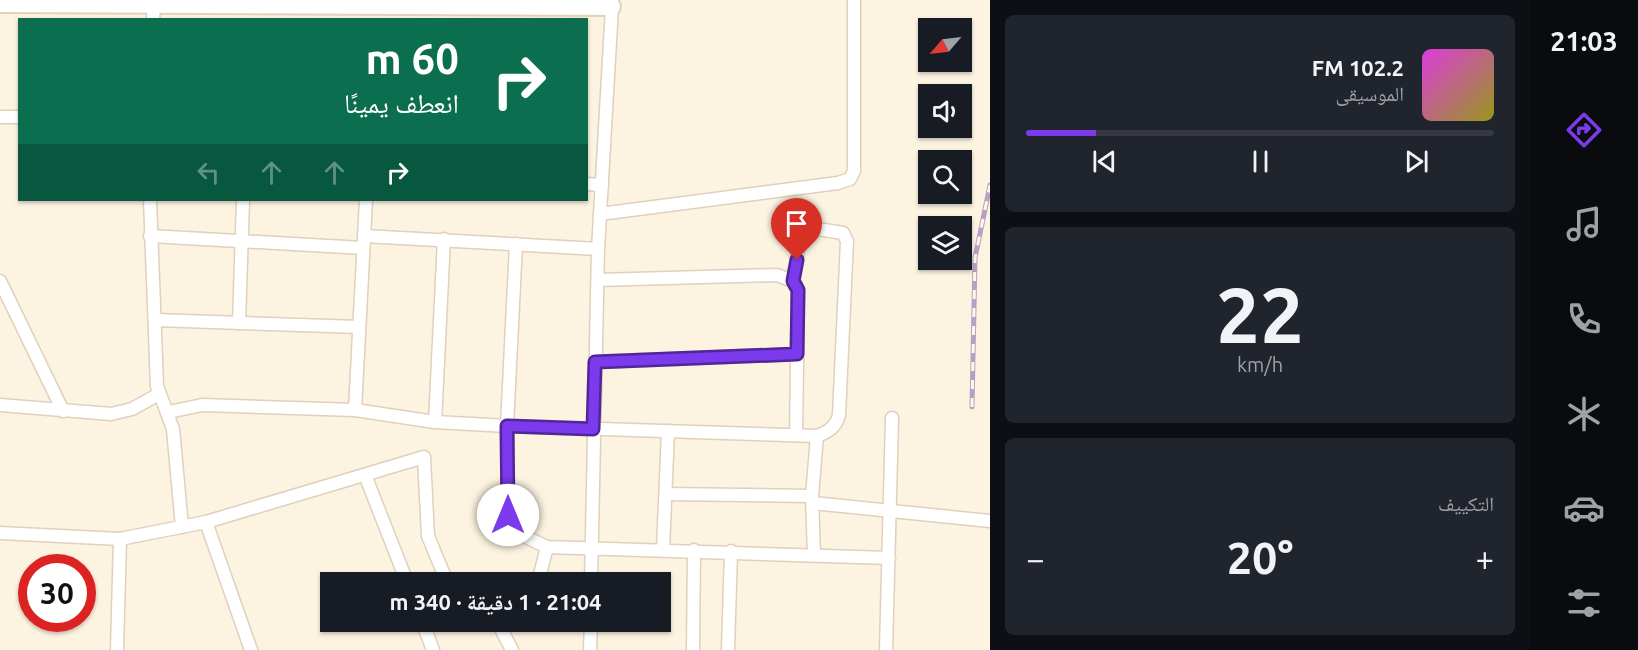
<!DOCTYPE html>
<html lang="ar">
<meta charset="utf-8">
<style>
:root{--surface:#171b24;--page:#20242c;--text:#f1f3f6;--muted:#9ea1a6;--line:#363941;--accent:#7c3aed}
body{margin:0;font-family:Ubuntu,"Noto Naskh Arabic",sans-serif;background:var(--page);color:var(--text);direction:rtl;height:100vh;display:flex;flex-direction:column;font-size:22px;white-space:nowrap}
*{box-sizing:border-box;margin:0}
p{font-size:20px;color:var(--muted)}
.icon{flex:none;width:33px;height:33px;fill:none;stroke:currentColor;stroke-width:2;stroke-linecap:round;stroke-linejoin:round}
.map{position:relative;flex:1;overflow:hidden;direction:ltr}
.details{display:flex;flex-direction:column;gap:15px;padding:15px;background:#0d0f14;width:540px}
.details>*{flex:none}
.guide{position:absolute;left:18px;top:18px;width:570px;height:183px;border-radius:0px;box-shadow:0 2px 4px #0004;direction:rtl;background:#0b6e4f;color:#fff;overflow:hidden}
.needle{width:39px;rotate:242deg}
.fabs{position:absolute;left:918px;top:18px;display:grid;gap:12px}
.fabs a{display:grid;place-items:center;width:54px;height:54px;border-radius:0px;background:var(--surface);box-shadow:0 2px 4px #0004;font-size:30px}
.speed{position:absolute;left:18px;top:554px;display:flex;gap:12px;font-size:30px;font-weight:700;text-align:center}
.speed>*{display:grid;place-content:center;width:78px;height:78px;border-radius:50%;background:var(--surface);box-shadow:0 2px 4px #0004;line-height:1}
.speed .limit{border:9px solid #d22;background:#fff;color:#111}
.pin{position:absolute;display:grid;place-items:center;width:51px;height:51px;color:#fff;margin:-62px -26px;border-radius:50% 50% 50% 0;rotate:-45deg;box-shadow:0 0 6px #0007}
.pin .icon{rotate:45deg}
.me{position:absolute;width:66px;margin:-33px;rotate:0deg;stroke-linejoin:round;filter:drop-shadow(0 0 4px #0008)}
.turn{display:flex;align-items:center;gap:21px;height:126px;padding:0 30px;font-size:27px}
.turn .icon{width:78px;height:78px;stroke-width:2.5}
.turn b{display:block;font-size:42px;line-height:51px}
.lanes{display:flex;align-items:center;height:57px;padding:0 30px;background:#0003;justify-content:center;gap:30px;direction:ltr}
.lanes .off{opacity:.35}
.big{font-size:45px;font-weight:700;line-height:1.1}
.details .card{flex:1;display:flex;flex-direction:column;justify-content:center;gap:9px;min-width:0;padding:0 21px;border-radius:9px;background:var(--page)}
.details .dial{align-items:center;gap:0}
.dial b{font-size:78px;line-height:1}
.song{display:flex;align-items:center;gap:18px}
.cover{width:72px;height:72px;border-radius:9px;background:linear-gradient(135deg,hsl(300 70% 55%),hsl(60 70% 35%))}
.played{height:6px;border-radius:3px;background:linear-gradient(90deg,var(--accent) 15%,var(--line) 15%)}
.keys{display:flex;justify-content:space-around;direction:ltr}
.heat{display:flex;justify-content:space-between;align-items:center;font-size:33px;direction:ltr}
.trip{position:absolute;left:320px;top:572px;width:351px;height:60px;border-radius:0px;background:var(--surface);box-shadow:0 2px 4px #0004;font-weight:700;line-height:60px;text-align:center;direction:rtl}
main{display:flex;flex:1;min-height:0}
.menu{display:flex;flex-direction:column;width:108px;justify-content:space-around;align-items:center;background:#090b0e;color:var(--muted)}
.menu .icon{width:42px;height:42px}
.menu .on{color:var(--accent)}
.menu b{font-size:27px;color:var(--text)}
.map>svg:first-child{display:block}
</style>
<main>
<nav class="menu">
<b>21:03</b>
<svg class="icon on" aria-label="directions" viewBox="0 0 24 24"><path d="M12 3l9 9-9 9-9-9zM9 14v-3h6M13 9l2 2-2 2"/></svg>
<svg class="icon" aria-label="music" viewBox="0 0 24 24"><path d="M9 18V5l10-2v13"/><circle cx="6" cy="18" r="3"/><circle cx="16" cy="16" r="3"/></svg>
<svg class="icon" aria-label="phone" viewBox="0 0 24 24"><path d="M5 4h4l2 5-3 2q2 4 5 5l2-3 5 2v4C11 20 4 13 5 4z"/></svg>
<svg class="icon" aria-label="climate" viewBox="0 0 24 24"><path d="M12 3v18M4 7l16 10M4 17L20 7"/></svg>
<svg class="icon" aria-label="car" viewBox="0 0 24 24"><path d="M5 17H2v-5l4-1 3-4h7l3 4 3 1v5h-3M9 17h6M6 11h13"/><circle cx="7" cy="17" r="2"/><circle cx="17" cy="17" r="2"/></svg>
<svg class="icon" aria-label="filters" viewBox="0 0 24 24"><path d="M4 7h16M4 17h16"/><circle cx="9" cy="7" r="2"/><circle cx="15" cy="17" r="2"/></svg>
</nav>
<section class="details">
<div class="card">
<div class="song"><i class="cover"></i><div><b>102.2 FM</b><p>الموسيقى</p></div></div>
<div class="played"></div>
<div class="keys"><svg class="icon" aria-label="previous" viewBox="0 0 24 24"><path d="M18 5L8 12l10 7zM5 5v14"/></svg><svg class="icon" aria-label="pause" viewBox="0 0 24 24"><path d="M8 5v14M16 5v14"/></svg><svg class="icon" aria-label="next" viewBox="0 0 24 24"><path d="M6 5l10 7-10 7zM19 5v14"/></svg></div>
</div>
<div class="card dial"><b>22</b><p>km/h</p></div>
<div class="card"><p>التكييف</p>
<div class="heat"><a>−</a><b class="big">20°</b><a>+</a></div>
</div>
</section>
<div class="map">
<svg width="990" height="650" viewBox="0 0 990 650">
<rect width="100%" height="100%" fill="#fcf3e1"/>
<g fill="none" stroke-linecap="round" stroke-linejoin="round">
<g stroke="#e0d0bd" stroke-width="15">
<g id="street">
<polyline points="153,20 154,5"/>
<polyline points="0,117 20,117"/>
<polyline points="586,184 602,185"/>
<polyline points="150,200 157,386 173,429 182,527"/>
<polyline points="600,214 838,183 850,179 854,171 854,0"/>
<polyline points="150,236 363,248"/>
<polyline points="364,236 598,249"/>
<polyline points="598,280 777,275 793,281 798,290 796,435"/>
<polyline points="0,281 63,411"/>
<path d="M 793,281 L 800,239 L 804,231 L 812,228 L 843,233 L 847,241 L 839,415 C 836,427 828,432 817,436 L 507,426 L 508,515 C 515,534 530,539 547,547 L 889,558"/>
<polyline points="155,320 359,327"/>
<polyline points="239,323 243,200"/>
<polyline points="595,362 797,354"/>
<polyline points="0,405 111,414 132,409 159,394"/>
<polyline points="355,410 366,200"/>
<polyline points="169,412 202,405 355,410 435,422 507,426 516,244"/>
<polyline points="435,422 444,239"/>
<polyline points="365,475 407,582"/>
<polyline points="666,494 812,496"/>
<polyline points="813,503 990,521"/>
<polyline points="206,522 251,650"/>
<polyline points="0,533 120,539 206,522 424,457 428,536 447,582"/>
<polyline points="663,549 668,431"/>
<polyline points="814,555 812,496 817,436"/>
<polyline points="538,582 547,547"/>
<polyline points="591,582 598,249 612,7"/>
<polyline points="422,621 433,650"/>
<polyline points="493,621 499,625 512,650"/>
<polyline points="117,650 120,539"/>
<polyline points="590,650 591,621"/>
<polyline points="693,650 694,550"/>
<polyline points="728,650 731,551"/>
<polyline points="886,650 892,418"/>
</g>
</g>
<g stroke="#e5d1bb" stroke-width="20">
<polyline id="secondary" points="0,4 612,7 609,0"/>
</g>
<use href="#street" stroke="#fff" stroke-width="12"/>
<use href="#secondary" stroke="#fff" stroke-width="16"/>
<g stroke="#b6a0c5" stroke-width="5">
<polyline id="rail" points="972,407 975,258 990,185"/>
</g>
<use href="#rail" stroke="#fff7e7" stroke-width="3" stroke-dasharray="9" stroke-linecap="butt"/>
</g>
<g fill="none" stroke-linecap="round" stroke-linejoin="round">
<g stroke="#51269a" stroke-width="15">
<polyline id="route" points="508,515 507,426 593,429 595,362 797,354 798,290 793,281 797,260"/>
</g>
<use href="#route" stroke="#7c3aed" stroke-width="10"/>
</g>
</svg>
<div class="fabs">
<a><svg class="needle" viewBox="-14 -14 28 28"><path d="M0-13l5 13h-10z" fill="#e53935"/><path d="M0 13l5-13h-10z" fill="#9ea1a6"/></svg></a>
<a><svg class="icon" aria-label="sound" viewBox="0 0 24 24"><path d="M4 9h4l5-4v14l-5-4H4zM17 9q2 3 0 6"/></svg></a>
<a><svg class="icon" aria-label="search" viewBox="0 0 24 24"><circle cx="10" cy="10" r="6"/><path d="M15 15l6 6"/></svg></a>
<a><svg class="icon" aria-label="layers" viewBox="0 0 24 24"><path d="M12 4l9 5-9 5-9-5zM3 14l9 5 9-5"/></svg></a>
</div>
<div class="speed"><div class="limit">30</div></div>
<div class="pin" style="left:797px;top:260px;background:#d93025"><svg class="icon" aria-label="arrive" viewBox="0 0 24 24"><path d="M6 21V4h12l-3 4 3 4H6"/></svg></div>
<svg class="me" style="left:508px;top:515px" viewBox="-20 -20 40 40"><circle r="19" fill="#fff"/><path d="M0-13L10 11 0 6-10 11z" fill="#7c3aed"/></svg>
<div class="trip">21:04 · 1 دقيقة · 340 m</div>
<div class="guide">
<div class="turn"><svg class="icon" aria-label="right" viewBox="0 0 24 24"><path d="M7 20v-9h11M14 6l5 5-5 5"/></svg><div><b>60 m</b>انعطف يمينًا</div></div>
<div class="lanes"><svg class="icon off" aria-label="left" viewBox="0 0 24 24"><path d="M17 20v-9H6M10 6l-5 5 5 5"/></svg><svg class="icon off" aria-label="ahead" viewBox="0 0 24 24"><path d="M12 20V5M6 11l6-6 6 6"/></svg><svg class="icon off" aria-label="ahead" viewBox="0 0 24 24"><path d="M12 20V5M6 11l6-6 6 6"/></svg><svg class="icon" aria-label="right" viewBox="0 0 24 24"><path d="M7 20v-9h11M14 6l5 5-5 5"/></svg></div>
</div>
</div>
</main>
